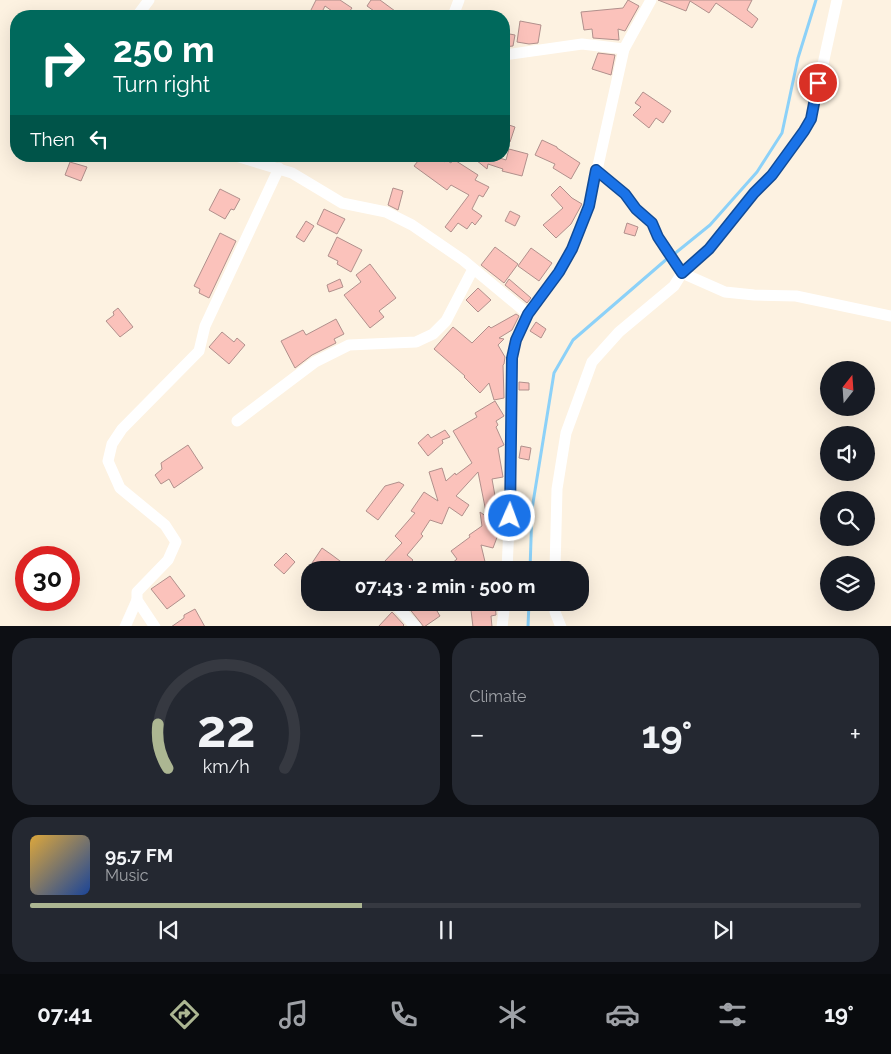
<!DOCTYPE html>
<meta charset="utf-8">
<style>
:root{--surface:#171b24;--page:#242831;--text:#f1f3f6;--muted:#9ea1a6;--line:#363941;--accent:#acb692}
body{margin:0;font-family:Raleway,sans-serif;background:var(--page);color:var(--text);height:100vh;display:flex;flex-direction:column;font-size:19px;white-space:nowrap}
*{box-sizing:border-box;margin:0}
p{font-size:16px;color:var(--muted)}
.icon{flex:none;width:28px;height:28px;fill:none;stroke:currentColor;stroke-width:2;stroke-linecap:round;stroke-linejoin:round}
.map{position:relative;height:626px;overflow:hidden}
.details{display:flex;flex-direction:column;gap:12px;padding:12px;background:#0d0f14;flex:1}
.details>*{flex:none}
.banner{position:absolute;left:10px;top:10px;width:500px;height:152px;border-radius:20px;box-shadow:0 5px 20px #0002;background:#00695c;color:#fff;overflow:hidden}
.needle{width:32px;rotate:17deg}
.controls{position:absolute;left:820px;top:361px;display:grid;gap:10px}
.controls a{display:grid;place-items:center;width:55px;height:55px;border-radius:50%;background:var(--surface);box-shadow:0 5px 20px #0002;font-size:25px}
.speed{position:absolute;left:15px;top:546px;display:flex;gap:10px;font-size:25px;font-weight:700;text-align:center}
.speed>*{display:grid;place-content:center;width:65px;height:65px;border-radius:50%;background:var(--surface);box-shadow:0 5px 20px #0002;line-height:1}
.speed .limit{border:8px solid #d22;background:#fff;color:#111}
.pin{position:absolute;display:grid;place-items:center;width:42px;height:42px;color:#fff;margin:-21px;border:2px solid #fff;border-radius:50%;box-shadow:0 1px 5px #0007}
.me{position:absolute;width:55px;margin:-28px;rotate:2deg;stroke-linejoin:round;filter:drop-shadow(0 0 4px #0008)}
.turn{display:flex;align-items:center;gap:18px;height:105px;padding:0 20px;font-size:22px}
.turn .icon{width:65px;height:65px;stroke-width:2.5}
.turn b{display:block;font-size:35px;line-height:42px}
.then{display:flex;align-items:center;height:48px;padding:0 20px;background:#0003;gap:10px;font-size:19px}
.big{font-size:38px;font-weight:700;line-height:1.1}
.details .card{flex:1;display:flex;flex-direction:column;justify-content:center;gap:8px;min-width:0;padding:0 18px;border-radius:20px;background:var(--page)}
.details .dial{align-items:center;gap:0}
.dial svg{height:130px;overflow:visible;fill:none;stroke:var(--line);stroke-width:7;stroke-linecap:round;text-anchor:middle}
.dial text{fill:var(--text);stroke:none}
.song{display:flex;align-items:center;gap:15px}
.cover{width:60px;height:60px;border-radius:8px;background:linear-gradient(135deg,hsl(40 70% 55%),hsl(220 70% 35%))}
.played{height:5px;border-radius:2px;background:linear-gradient(90deg,var(--accent) 40%,var(--line) 40%)}
.keys{display:flex;justify-content:space-around;direction:ltr}
.heat{display:flex;justify-content:space-between;align-items:center;font-size:28px;direction:ltr}
.details .tiles{flex:1;display:grid;gap:12px;grid-template-columns:1fr 1fr}
.card:last-child{grid-column:span 2}
.trip{position:absolute;left:301px;top:561px;width:288px;height:50px;border-radius:20px;background:var(--surface);box-shadow:0 5px 20px #0002;font-weight:700;line-height:50px;text-align:center}
.menu{display:flex;height:80px;justify-content:space-around;align-items:center;background:#090b0e;color:var(--muted)}
.menu .icon{width:35px;height:35px}
.menu .on{color:var(--accent)}
.menu b{font-size:22px;color:var(--text)}
.map>svg:first-child{display:block}
</style>
<div class="map">
<svg width="891" height="627" viewBox="0 0 891 627">
<rect width="100%" height="100%" fill="#fdf2e1"/>
<g fill="none" stroke-linecap="round" stroke-linejoin="round">
<g stroke="#8cd1f8" stroke-width="3">
<polyline points="673,255 710,225 757,172 782,133 798,58 816,0"/>
<polyline points="530,570 532,509 554,373 573,340 668,258"/>
<polyline points="528,627 529,602"/>
</g>
</g>
<g fill="#fbc2bb" stroke="#b1908c">
<polygon points="316,0 340,0 352,8 346,16 339,16 325,6 320,16 308,16"/>
<polygon points="371,0 380,0 395,11 392,16 384,12 381,16 367,6"/>
<polygon points="628,0 639,6 625,31 618,29 619,40 593,38 592,29 584,30 581,12 623,8"/>
<polygon points="658,0 752,0 747,10 758,19 752,28 716,3 709,13 690,1 686,11"/>
<polygon points="520,21 541,25 538,43 529,44 517,42"/>
<polygon points="504,33 515,35 513,46 504,47"/>
<polygon points="598,53 615,55 611,75 592,69"/>
<polygon points="643,92 671,111 663,123 656,118 649,128 633,115 641,107 635,103"/>
<polygon points="506,124 515,127 510,142 504,140 504,130"/>
<polygon points="542,140 557,147 557,148 580,163 571,179 553,168 555,164 535,155"/>
<polygon points="509,149 528,154 522,176 502,171 503,169 488,164 487,169 476,160 470,158 470,156 493,156 506,160"/>
<polygon points="422,156 438,156 445,162 446,160 451,163 453,159 478,175 475,180 489,187 483,197 479,195 472,209 482,216 475,225 472,222 467,229 458,223 451,232 445,227 469,195 451,185 447,190 414,166"/>
<polygon points="70,162 87,167 81,181 65,175"/>
<polygon points="560,186 572,198 582,204 571,224 556,238 543,225 563,208 551,195"/>
<polygon points="393,188 403,191 398,210 388,205"/>
<polygon points="220,189 240,199 234,210 231,209 225,219 209,210"/>
<polygon points="324,209 345,219 337,234 317,224"/>
<polygon points="510,211 520,216 515,226 505,221"/>
<polygon points="306,221 314,226 304,242 296,237"/>
<polygon points="627,223 638,227 635,236 624,233"/>
<polygon points="220,233 236,241 209,298 199,293 200,289 194,286"/>
<polygon points="337,237 362,250 351,272 337,264 338,261 328,256"/>
<polygon points="495,247 518,264 504,283 481,265"/>
<polygon points="531,248 552,263 539,281 518,266"/>
<polygon points="370,264 396,298 379,311 384,317 370,328 344,295 361,282 356,275"/>
<polygon points="340,279 343,287 329,292 327,285"/>
<polygon points="509,279 531,298 527,303 505,285"/>
<polygon points="478,288 491,300 478,312 466,300"/>
<polygon points="118,308 133,327 120,337 106,321 114,315 113,312"/>
<polygon points="516,314 519,316 512,330 499,338 504,339 498,345 505,357 504,364 503,365 504,398 494,400 489,383 480,393 464,377 465,376 434,349 453,327 472,343 489,326 491,328"/>
<polygon points="336,319 344,334 334,339 336,343 312,355 295,368 281,341 303,330 306,335"/>
<polygon points="536,322 546,329 541,338 530,331"/>
<polygon points="222,332 234,342 237,338 245,345 229,364 209,347"/>
<polygon points="519,382 529,383 529,390 519,390"/>
<polygon points="495,401 504,416 496,421 498,425 496,427 504,445 498,448 503,477 492,479 497,507 501,506 502,524 493,548 481,545 487,570 444,570 457,559 451,551 470,537 469,535 482,526 480,512 487,517 478,472 456,496 469,505 462,516 449,507 442,524 430,520 421,534 423,536 407,555 413,560 404,570 393,570 384,562 402,543 395,536 415,513 411,511 424,492 438,501 429,472 442,468 446,481 455,473 456,475 472,463 453,431 477,417 475,413"/>
<polygon points="445,430 450,437 442,440 443,443 428,456 418,443 428,434 431,438"/>
<polygon points="188,445 203,468 174,488 169,479 161,484 155,475 162,469 161,463"/>
<polygon points="521,446 531,448 529,460 519,458"/>
<polygon points="399,482 404,485 378,520 366,511 385,486"/>
<polygon points="322,548 332,555 352,570 322,570 312,563"/>
<polygon points="286,553 295,562 284,574 274,565"/>
<polygon points="170,576 185,596 167,609 151,589"/>
<polygon points="404,602 451,602 437,611 440,616 424,627"/>
<polygon points="470,602 495,602 496,615 491,616 492,627 473,627"/>
<polygon points="195,609 205,627 171,627 184,618 184,615"/>
<polygon points="392,612 404,625 402,627 378,627"/>
</g>
<g fill="none" stroke-linecap="round" stroke-linejoin="round">
<g stroke="#fff" stroke-width="11">
<polyline points="137,16 149,0"/>
<polyline points="453,16 459,0"/>
<polyline points="504,55 582,44 624,49"/>
<polyline points="236,156 292,173 342,203 386,212 412,225 463,260 528,314"/>
<polyline points="597,170 625,195 636,209 652,223 658,237 682,273 725,292 754,295 796,296 891,316"/>
<polyline points="237,421 315,362 349,345 416,342 433,334 446,321 473,269"/>
<polyline points="507,570 511,480 512,358 516,340 528,314 559,272 572,249 589,206 624,49 651,0"/>
<polyline points="555,570 557,489 566,433 592,362 619,332 674,286 682,273 709,249 754,193 772,175 804,131 811,119 837,0"/>
<polyline points="393,602 416,627"/>
<polyline points="555,602 555,612 561,627"/>
<polyline points="125,627 137,600"/>
<polyline points="155,627 137,600 137,592 168,560 176,542 165,525 120,488 108,461 112,444 122,429 199,351 205,326 279,168"/>
<polyline points="502,627 505,602"/>
</g>
</g>
<g fill="none" stroke-linecap="round" stroke-linejoin="round">
<g stroke="#114b97" stroke-width="12">
<polyline id="route" points="510,516 512,358 516,340 528,314 559,272 572,249 589,206 596,170 625,194 636,209 652,223 658,237 682,273 709,249 754,193 772,175 804,131 811,119 818,83"/>
</g>
<use href="#route" stroke="#1a73e8" stroke-width="9"/>
</g>
</svg>
<div class="controls">
<a><svg class="needle" viewBox="-14 -14 28 28"><path d="M0-13l5 13h-10z" fill="#e53935"/><path d="M0 13l5-13h-10z" fill="#9ea1a6"/></svg></a>
<a><svg class="icon" aria-label="sound" viewBox="0 0 24 24"><path d="M4 9h4l5-4v14l-5-4H4zM17 9q2 3 0 6"/></svg></a>
<a><svg class="icon" aria-label="search" viewBox="0 0 24 24"><circle cx="10" cy="10" r="6"/><path d="M15 15l6 6"/></svg></a>
<a><svg class="icon" aria-label="layers" viewBox="0 0 24 24"><path d="M12 4l9 5-9 5-9-5zM3 14l9 5 9-5"/></svg></a>
</div>
<div class="speed"><div class="limit">30</div></div>
<div class="pin" style="left:818px;top:83px;background:#d93025"><svg class="icon" aria-label="arrive" viewBox="0 0 24 24"><path d="M6 21V4h12l-3 4 3 4H6"/></svg></div>
<svg class="me" style="left:510px;top:516px" viewBox="-20 -20 40 40"><circle r="17" fill="#1a73e8" stroke="#fff" stroke-width="3"/><path d="M0-11L8 9 0 5-8 9z" fill="#fff"/></svg>
<div class="trip">07:43 · 2 min · 500 m</div>
<div class="banner">
<div class="turn"><svg class="icon" aria-label="right" viewBox="0 0 24 24"><path d="M7 20v-9h11M14 6l5 5-5 5"/></svg><div><b>250 m</b>Turn right</div></div>
<div class="then">Then<svg class="icon" aria-label="left" viewBox="0 0 24 24"><path d="M17 20v-9H6M10 6l-5 5 5 5"/></svg></div>
</div>
</div>
<section class="details">
<div class="tiles">
<div class="card dial"><svg viewBox="0 0 100 80">
<path d="M14 69A42 42 0 1 1 86 69"/>
<path d="M14 69A42 42 0 0 1 8 42" stroke="#acb692"/>
<text x="50" y="56" font-size="32" font-weight="700">22</text>
<text x="50" y="72" font-size="11">km/h</text>
</svg></div>
<div class="card"><p>Climate</p>
<div class="heat"><a>−</a><b class="big">19°</b><a>+</a></div>
</div>
<div class="card">
<div class="song"><i class="cover"></i><div><b>95.7 FM</b><p>Music</p></div></div>
<div class="played"></div>
<div class="keys"><svg class="icon" aria-label="previous" viewBox="0 0 24 24"><path d="M18 5L8 12l10 7zM5 5v14"/></svg><svg class="icon" aria-label="pause" viewBox="0 0 24 24"><path d="M8 5v14M16 5v14"/></svg><svg class="icon" aria-label="next" viewBox="0 0 24 24"><path d="M6 5l10 7-10 7zM19 5v14"/></svg></div>
</div>
</div>
</section>
<nav class="menu">
<b>07:41</b>
<svg class="icon on" aria-label="directions" viewBox="0 0 24 24"><path d="M12 3l9 9-9 9-9-9zM9 14v-3h6M13 9l2 2-2 2"/></svg>
<svg class="icon" aria-label="music" viewBox="0 0 24 24"><path d="M9 18V5l10-2v13"/><circle cx="6" cy="18" r="3"/><circle cx="16" cy="16" r="3"/></svg>
<svg class="icon" aria-label="phone" viewBox="0 0 24 24"><path d="M5 4h4l2 5-3 2q2 4 5 5l2-3 5 2v4C11 20 4 13 5 4z"/></svg>
<svg class="icon" aria-label="climate" viewBox="0 0 24 24"><path d="M12 3v18M4 7l16 10M4 17L20 7"/></svg>
<svg class="icon" aria-label="car" viewBox="0 0 24 24"><path d="M5 17H2v-5l4-1 3-4h7l3 4 3 1v5h-3M9 17h6M6 11h13"/><circle cx="7" cy="17" r="2"/><circle cx="17" cy="17" r="2"/></svg>
<svg class="icon" aria-label="filters" viewBox="0 0 24 24"><path d="M4 7h16M4 17h16"/><circle cx="9" cy="7" r="2"/><circle cx="15" cy="17" r="2"/></svg>
<b>19°</b>
</nav>
